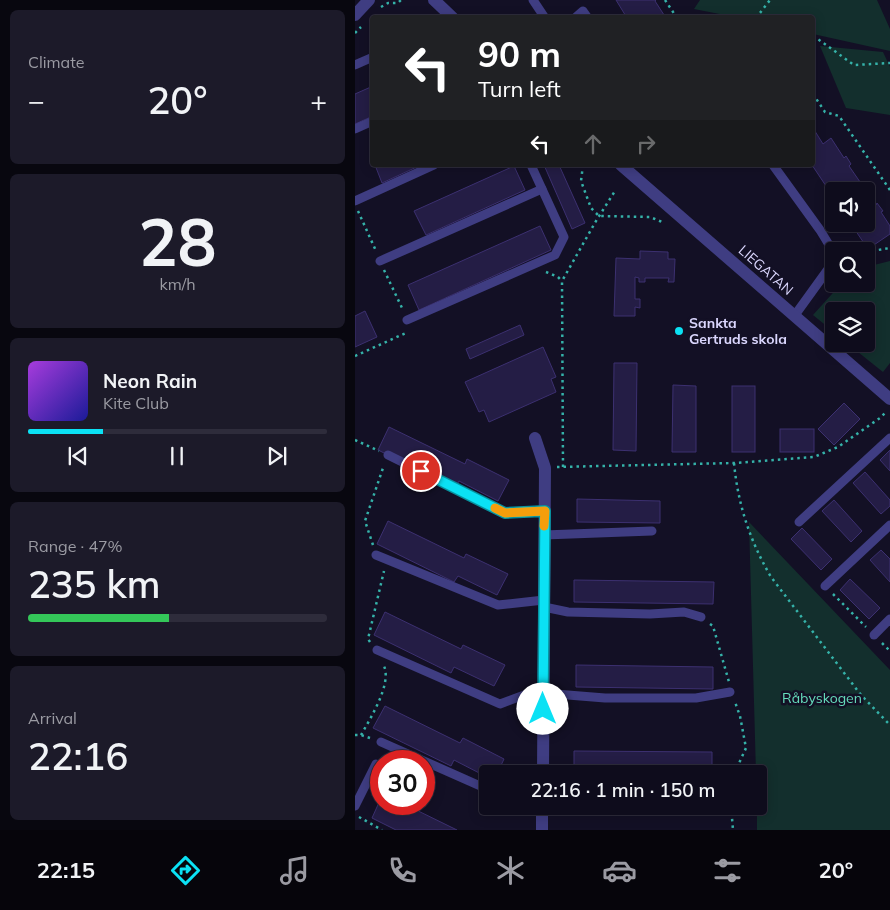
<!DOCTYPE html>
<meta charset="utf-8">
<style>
:root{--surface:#0e0c1c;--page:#1c1a29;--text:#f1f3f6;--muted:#9b9ba3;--line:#2e2c3b;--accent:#0be1f4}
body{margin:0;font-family:Mulish,sans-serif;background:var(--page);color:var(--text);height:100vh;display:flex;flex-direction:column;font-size:19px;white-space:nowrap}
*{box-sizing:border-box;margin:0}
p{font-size:16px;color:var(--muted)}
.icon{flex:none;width:28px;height:28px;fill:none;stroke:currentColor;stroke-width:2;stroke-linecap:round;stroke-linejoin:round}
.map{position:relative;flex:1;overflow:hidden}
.details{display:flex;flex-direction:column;gap:10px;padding:10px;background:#08070f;width:355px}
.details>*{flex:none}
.guide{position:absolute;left:15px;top:15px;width:445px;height:152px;border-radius:5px;box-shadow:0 2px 12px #0003,0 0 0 1px var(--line);background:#202124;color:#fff;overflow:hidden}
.tools{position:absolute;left:470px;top:182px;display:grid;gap:10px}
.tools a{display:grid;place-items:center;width:50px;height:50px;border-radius:5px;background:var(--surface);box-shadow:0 2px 12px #0003,0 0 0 1px var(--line);font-size:25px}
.speed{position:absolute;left:15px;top:750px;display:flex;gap:10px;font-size:25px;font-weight:700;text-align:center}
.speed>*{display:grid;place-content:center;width:65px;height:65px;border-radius:50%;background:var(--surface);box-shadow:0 2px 12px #0003,0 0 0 1px var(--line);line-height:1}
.speed .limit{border:8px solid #d22;background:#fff;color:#111}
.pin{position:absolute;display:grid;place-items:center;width:42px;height:42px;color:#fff;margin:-21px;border:2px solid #fff;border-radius:50%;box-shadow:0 1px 5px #0007}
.me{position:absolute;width:55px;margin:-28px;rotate:0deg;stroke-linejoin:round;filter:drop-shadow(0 0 4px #0008)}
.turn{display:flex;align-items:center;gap:18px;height:105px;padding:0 25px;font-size:22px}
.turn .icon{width:65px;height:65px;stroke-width:2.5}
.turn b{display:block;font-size:35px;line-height:42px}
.lanes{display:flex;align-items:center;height:48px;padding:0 25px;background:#0003;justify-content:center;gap:25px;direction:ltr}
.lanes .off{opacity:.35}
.big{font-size:38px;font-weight:600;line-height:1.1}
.details .tile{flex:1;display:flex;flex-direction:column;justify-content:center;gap:8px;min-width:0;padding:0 18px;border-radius:8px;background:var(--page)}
.details .dial{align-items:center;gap:0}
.dial b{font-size:65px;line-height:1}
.song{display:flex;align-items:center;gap:15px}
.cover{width:60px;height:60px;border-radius:8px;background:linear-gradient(135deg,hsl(280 70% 55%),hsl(240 70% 35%))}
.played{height:5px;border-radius:2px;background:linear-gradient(90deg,var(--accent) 25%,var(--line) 25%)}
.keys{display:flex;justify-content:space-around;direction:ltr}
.heat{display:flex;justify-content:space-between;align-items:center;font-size:28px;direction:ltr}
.charge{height:8px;border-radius:4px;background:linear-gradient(90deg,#34c759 47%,var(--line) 0)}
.trip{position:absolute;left:124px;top:765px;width:288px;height:50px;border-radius:5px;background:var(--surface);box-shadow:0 2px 12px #0003,0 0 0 1px var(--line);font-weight:600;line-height:50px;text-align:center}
.menu{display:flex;height:80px;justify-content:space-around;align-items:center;background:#06050b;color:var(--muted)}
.menu .icon{width:35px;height:35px}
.menu .selected{color:var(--accent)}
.menu b{font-size:22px;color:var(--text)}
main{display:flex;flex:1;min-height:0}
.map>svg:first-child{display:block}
</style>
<main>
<section class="details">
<div class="tile"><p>Climate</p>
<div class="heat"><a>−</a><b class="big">20°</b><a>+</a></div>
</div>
<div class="tile dial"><b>28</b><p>km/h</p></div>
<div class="tile">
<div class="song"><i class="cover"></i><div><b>Neon Rain</b><p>Kite Club</p></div></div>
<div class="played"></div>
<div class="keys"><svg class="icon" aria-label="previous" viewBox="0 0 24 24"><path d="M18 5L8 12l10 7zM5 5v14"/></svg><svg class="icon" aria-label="pause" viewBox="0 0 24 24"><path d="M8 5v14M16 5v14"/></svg><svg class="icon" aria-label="next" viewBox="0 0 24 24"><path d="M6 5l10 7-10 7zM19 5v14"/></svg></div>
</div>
<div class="tile"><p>Range · 47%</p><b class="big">235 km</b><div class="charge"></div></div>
<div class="tile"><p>Arrival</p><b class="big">22:16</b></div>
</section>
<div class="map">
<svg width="535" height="830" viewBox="0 0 535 830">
<rect width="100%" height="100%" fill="#131025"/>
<g fill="#132f2d">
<polygon points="345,0 522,0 535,29 535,51 458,34 458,18 380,17 339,9"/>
<polygon points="465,46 528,52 535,67 535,115 491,108"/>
<polygon points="535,261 535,363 528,372 493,344 511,344 511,311 479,311 479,332 458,315 486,284 511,284 511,267"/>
<polygon points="394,522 535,670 535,830 402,830 402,774 401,774"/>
</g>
<g fill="#241d45" stroke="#3c3070">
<polygon points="261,0 301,0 300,1 311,18 272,18"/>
<polygon points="18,86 18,116 0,124 0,94"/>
<polygon points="458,128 468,144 476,138 489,158 491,156 496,164 494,166 521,205 522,203 528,211 526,212 535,226 535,234 513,249 496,224 511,224 511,191 479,191 479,198 457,165"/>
<polygon points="20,165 66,165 27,183"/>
<polygon points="189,165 204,165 230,223 217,229"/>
<polygon points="159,166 170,190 71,235 59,211"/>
<polygon points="185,226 196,250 64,310 53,285"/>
<polygon points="285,251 313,252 313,259 320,259 319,282 313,282 314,278 290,278 290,282 284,282 284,278 280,277 280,299 285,299 285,308 280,307 280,316 259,316 261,258 285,259"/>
<polygon points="10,311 22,337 0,347 0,316"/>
<polygon points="165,325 169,335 115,359 111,349"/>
<polygon points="188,347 201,377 196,379 201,392 134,422 129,410 124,412 110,382"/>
<polygon points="259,363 282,363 281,451 258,450"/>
<polygon points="318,385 341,386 341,452 317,452"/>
<rect x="377" y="386" width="23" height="66"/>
<polygon points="489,403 505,419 479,445 463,429"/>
<polygon points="34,427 110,464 112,459 154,480 143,501 104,481 100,488 23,450"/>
<rect x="425" y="429" width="34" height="23"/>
<polygon points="535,450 535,471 525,460"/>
<polygon points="510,472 535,500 535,506 526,514 498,483"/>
<polygon points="222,499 305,501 305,523 222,522"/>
<polygon points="479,500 507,531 496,542 467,511"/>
<polygon points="33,521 109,558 111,554 153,574 142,595 103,576 99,582 22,544"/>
<polygon points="447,528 477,559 466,570 436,539"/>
<polygon points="526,550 535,559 535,582 515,560"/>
<polygon points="495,579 525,608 514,619 485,590"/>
<polygon points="219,580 359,582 358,604 219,602"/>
<polygon points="30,612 106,649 108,645 150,665 139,686 99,667 96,673 19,635"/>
<polygon points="221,665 358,667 358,689 221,687"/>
<polygon points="30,706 105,743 108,738 149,759 142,774 132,774 132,777 99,760 96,766 18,728"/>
<polygon points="219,751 357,752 357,773 219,772"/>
<polygon points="26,798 26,804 49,804 102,830 41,830 17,818"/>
</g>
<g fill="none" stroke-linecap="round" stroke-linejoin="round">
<g stroke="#35b2a9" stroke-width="2.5" stroke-dasharray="2.5 4" stroke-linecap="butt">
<polyline points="310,0 322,18"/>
<polyline points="26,7 33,3 43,3 46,0"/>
<polyline points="401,18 415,0"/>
<polyline points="0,33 6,27"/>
<polyline points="458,38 460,37 499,65 535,63"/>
<polyline points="458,94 470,112 484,116 535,190"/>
<polyline points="228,165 226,181 236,208 244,216 295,217 307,222"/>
<polyline points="3,211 21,251"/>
<polyline points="511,252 535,248"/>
<polyline points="29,270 48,310"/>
<polyline points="191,272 203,277 207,281"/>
<polyline points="0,356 53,332"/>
<polyline points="0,440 24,451"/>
<path d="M 379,463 C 383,505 395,541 416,577 L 506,695 L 535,725"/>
<polyline points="202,467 379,463 459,457 483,447 525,418 532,411"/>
<polyline points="208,467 207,281 241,221 260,191"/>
<polyline points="18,545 10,521 29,465"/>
<polyline points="478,594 511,627"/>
<polyline points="355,624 358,626 374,682"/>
<polyline points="15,642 13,639 29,571"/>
<polyline points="527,643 535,651"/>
<polyline points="0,735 6,735 15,738"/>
<path d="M 6,735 C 15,719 37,684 29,666"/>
<polyline points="379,774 391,748 385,716 380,702"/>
<polyline points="376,806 378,830"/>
<polyline points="4,817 27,830"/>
</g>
<g stroke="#3f3d82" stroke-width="9">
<polyline points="178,0 190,18"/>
<polyline points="220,18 228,11 233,18"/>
<polyline points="0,65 18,57"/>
<polyline points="0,129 18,121"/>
<polyline points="418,165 465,230 479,253"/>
<polyline points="0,201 79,165"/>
<polyline points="25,261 187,189"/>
<polyline points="440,315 479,261"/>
<polyline points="52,320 200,255 209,237 176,165"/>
<polyline points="33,455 150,513 190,511"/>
<polyline points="444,522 535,438"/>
<polyline points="189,535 297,531"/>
<polyline points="21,555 143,605 189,600"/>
<polyline points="470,586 535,525"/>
<polyline points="189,607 213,612 295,614 329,612 346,617"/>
<polyline points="519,635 535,619"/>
<polyline points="22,650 145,704 188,688"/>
<polyline points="188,693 250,698 341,698 375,692"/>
<polyline points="26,742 132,789"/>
<polyline points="0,806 21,764"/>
</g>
<g stroke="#3f3d82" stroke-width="12">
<polyline points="79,0 98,18"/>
<polyline points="0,15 14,0"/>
<polyline points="266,165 535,399"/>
<polyline points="180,438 190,468 188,774"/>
<polyline points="187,830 187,806"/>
</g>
</g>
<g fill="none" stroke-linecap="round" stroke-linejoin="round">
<g stroke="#07929f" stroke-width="12">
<polyline id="route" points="66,471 150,513 190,511 188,709"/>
</g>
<use href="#route" stroke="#0be1f4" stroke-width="9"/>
<polyline stroke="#f59e0b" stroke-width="9" points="140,508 150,513 190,511 189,526"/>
</g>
<circle fill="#0be1f4" stroke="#131025" stroke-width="2" cx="324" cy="331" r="5"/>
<g text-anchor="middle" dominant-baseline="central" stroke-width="5" stroke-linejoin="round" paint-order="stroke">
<g font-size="14" fill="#dad6fd" stroke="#131025">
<text transform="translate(411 270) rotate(41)">LIEGATAN</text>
</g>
<g font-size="14" font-weight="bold" fill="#dad6fd" stroke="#131025" text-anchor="start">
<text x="334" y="323">Sankta<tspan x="334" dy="16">Gertruds skola</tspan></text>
</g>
<g font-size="14" fill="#65dbbb" stroke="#131025">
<text x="467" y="698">Råbyskogen</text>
</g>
</g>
</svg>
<div class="tools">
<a><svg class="icon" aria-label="sound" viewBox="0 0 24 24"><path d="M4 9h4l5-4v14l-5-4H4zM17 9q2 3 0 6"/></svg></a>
<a><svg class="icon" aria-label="search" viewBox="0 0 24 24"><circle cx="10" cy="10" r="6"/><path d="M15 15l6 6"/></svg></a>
<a><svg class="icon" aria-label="layers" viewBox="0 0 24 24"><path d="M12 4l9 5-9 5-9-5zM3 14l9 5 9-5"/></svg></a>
</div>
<div class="speed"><div class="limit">30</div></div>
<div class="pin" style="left:66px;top:471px;background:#d93025"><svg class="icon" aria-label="arrive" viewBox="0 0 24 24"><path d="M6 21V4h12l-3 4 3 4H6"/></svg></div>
<svg class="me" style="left:188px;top:709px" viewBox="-20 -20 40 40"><circle r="19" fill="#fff"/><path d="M0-13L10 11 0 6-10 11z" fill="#0be1f4"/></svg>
<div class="trip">22:16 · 1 min · 150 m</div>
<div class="guide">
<div class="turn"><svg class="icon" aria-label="left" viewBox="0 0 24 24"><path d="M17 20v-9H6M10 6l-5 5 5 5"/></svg><div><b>90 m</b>Turn left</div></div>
<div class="lanes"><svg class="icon" aria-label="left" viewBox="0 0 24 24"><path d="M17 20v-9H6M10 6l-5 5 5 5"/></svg><svg class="icon off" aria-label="ahead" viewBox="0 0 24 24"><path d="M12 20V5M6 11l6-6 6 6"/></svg><svg class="icon off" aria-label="right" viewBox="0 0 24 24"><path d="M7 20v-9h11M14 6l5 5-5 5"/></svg></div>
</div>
</div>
</main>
<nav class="menu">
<b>22:15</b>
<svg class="icon selected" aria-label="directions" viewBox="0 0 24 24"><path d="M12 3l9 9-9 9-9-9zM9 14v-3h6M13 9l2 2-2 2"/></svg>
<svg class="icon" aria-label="music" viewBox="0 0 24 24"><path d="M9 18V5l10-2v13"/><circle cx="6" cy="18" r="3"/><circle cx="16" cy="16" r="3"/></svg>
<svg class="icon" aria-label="phone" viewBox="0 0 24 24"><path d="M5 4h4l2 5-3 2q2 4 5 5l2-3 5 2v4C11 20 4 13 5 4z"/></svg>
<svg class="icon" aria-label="climate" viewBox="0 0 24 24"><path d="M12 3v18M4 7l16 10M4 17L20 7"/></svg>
<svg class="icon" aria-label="car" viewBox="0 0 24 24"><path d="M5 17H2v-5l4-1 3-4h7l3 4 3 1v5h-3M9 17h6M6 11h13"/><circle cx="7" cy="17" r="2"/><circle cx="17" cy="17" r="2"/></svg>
<svg class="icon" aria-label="filters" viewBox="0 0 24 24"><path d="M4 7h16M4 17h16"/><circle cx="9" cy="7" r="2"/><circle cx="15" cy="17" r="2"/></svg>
<b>20°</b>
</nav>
